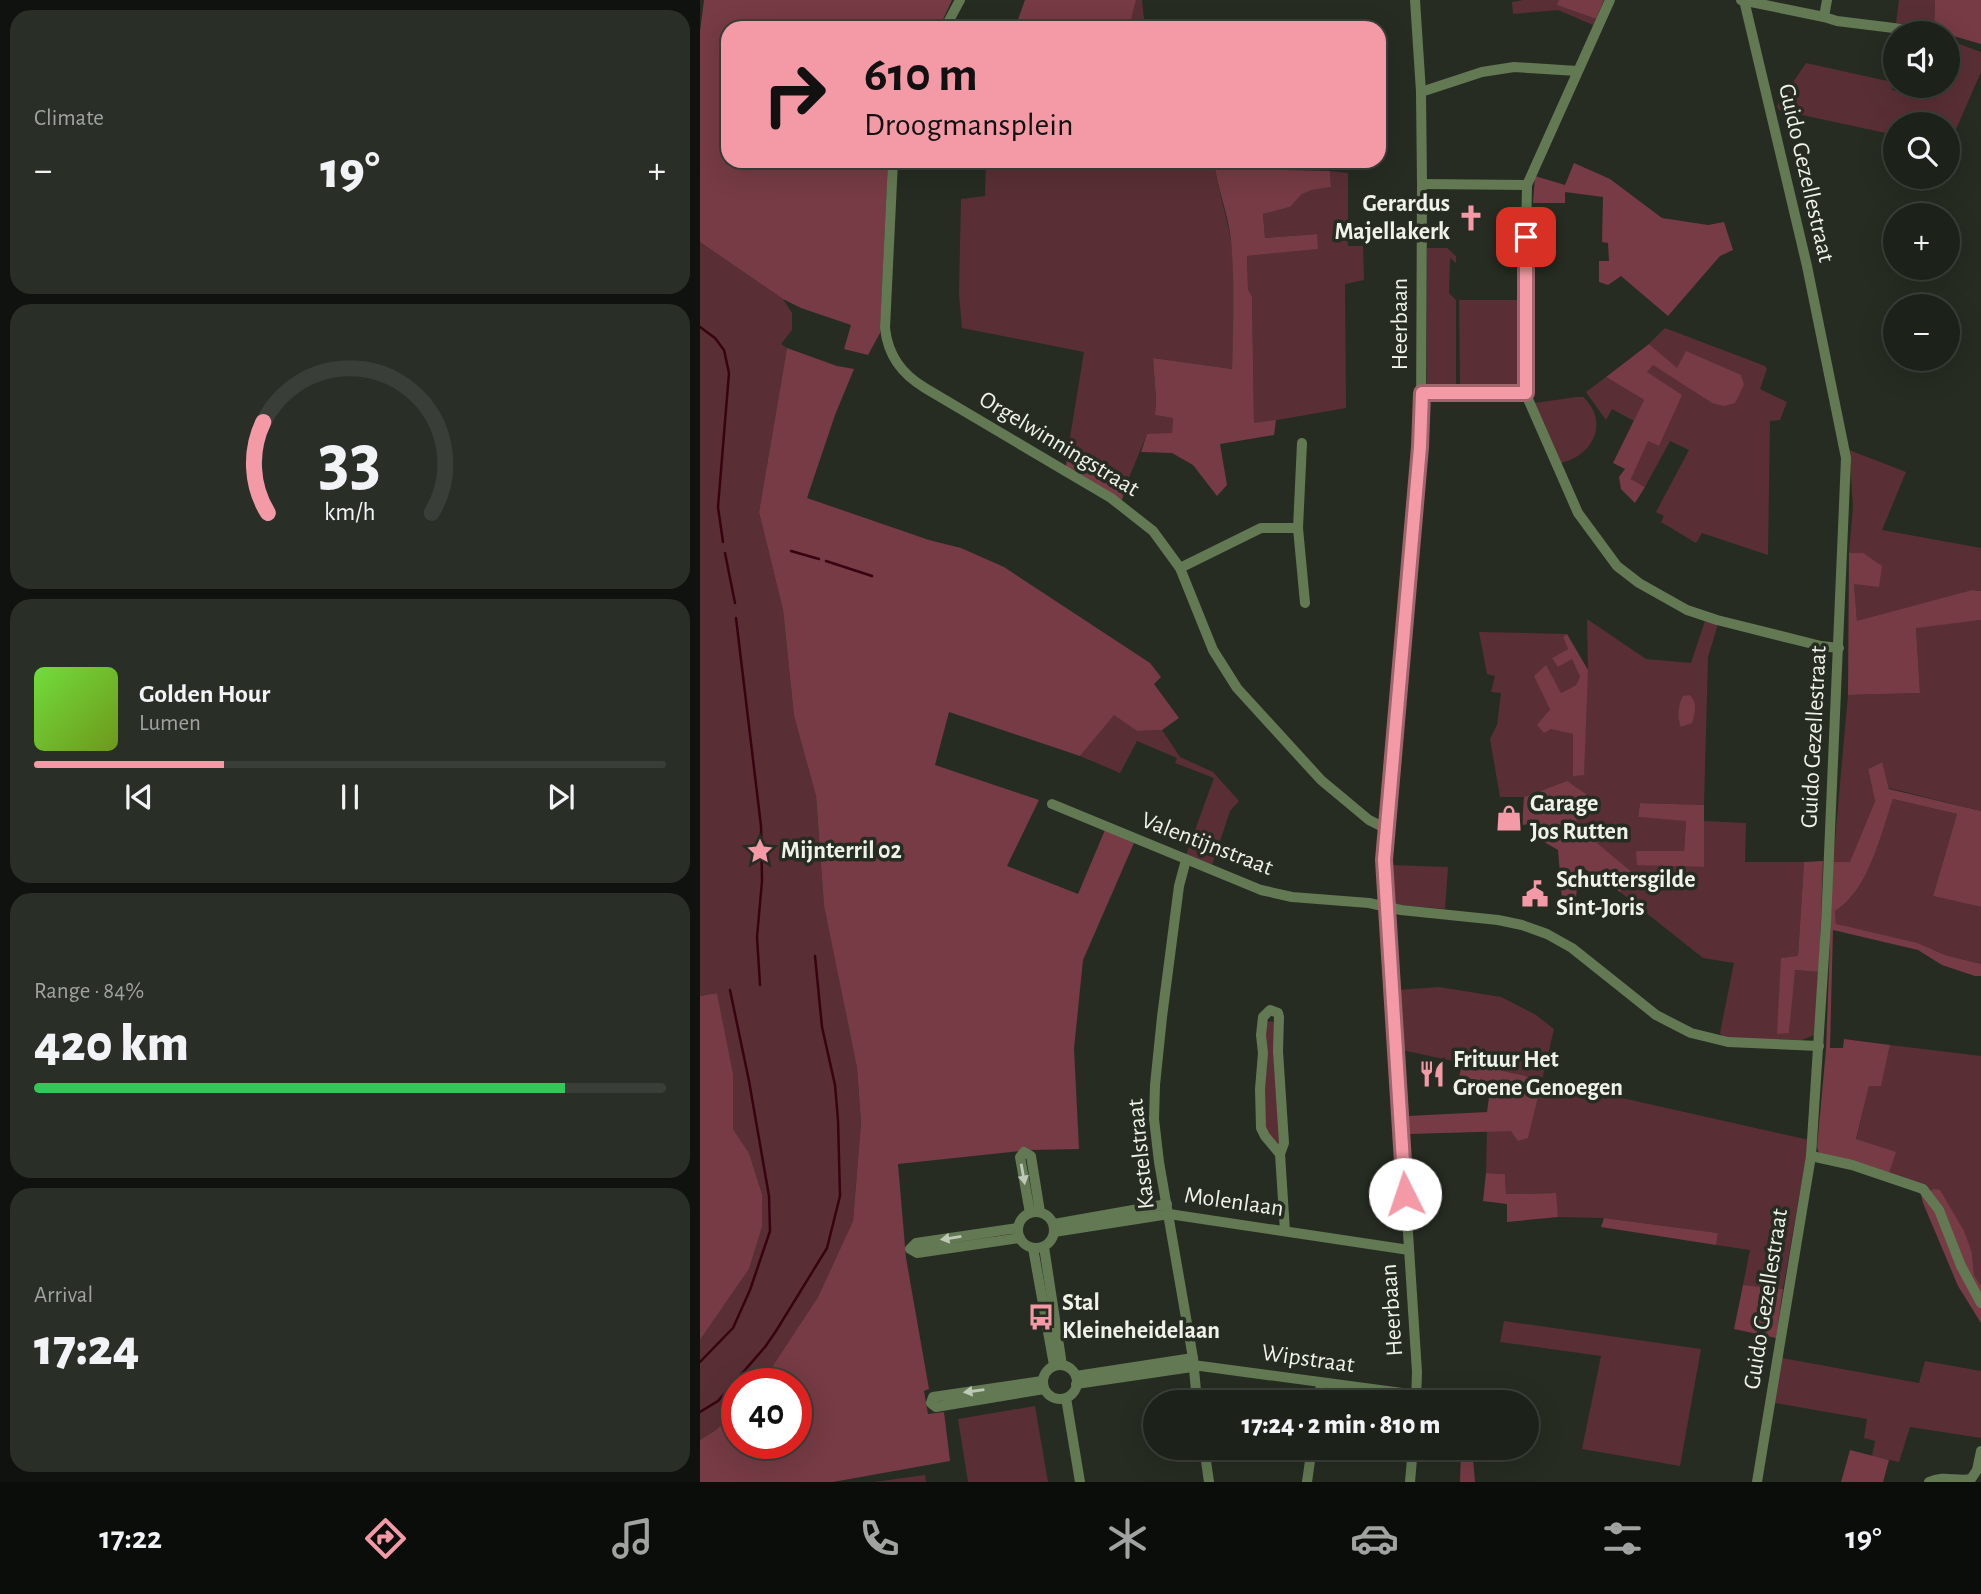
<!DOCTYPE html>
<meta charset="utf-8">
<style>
:root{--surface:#1c211a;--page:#292e27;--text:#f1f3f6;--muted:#a0a3a2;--line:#3a3e39;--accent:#f49aa6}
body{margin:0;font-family:"Alegreya Sans",sans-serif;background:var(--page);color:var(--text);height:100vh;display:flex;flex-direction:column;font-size:26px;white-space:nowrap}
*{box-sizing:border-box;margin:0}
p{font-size:23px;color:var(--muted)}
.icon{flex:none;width:38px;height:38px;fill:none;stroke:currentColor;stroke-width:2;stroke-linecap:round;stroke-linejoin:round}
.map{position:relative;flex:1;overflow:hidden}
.details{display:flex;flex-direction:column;gap:10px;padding:10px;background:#0f120e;width:700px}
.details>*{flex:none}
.banner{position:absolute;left:21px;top:21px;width:665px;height:147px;border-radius:21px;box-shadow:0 7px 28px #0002,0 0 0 2px var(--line);background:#f49aa6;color:#111;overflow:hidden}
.buttons{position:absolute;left:1183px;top:21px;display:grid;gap:14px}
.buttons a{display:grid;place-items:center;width:77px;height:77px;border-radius:50%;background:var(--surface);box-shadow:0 7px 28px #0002,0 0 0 2px var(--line);font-size:35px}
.speed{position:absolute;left:21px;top:1368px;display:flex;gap:14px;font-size:35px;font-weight:700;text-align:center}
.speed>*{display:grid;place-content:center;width:91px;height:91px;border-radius:50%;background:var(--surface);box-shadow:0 7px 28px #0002,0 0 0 2px var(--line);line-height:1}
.speed .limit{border:10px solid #d22;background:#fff;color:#111}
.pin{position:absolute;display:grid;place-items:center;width:60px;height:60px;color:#fff;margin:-30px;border-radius:14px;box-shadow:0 4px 10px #0006}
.me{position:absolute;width:77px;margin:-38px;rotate:356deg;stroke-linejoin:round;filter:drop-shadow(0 0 5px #0008)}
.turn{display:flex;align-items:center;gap:24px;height:147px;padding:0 28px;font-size:32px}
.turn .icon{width:91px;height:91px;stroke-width:2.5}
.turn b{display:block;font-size:49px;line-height:60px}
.big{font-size:52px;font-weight:800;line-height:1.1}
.details .tile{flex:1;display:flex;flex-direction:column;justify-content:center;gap:10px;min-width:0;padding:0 24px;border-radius:21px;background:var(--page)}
.details .dial{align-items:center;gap:0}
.dial svg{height:182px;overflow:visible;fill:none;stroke:var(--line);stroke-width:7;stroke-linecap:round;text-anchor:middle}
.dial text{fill:var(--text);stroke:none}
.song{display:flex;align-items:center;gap:21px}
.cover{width:84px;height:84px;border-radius:10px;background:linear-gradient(135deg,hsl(100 70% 55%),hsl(80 70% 35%))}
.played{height:7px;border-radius:4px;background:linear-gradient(90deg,var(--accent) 30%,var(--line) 30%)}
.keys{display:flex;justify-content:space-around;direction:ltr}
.heat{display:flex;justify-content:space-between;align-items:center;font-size:38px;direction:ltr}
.charge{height:10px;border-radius:5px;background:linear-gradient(90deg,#34c759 84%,var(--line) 0)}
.trip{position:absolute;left:443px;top:1390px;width:396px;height:70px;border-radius:35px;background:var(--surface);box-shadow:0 7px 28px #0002,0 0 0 2px var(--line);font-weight:800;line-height:70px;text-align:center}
.tabs{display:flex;height:112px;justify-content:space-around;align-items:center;background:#0b0d0a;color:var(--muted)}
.tabs .icon{width:49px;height:49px}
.tabs .selected{color:var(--accent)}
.tabs b{font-size:32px;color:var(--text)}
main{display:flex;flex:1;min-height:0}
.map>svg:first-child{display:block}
</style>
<main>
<section class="details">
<div class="tile"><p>Climate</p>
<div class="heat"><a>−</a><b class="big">19°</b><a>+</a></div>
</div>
<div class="tile dial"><svg viewBox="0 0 100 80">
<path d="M14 69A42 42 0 1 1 86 69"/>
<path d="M14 69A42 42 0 0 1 12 29" stroke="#f49aa6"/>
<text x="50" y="56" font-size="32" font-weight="700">33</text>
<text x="50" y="72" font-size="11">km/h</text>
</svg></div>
<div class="tile">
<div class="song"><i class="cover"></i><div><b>Golden Hour</b><p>Lumen</p></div></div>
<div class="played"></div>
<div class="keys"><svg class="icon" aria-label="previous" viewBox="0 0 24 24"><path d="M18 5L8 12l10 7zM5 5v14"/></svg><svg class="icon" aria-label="pause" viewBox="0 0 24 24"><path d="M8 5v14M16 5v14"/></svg><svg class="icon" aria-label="next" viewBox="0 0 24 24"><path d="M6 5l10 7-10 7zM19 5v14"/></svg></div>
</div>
<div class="tile"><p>Range · 84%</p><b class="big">420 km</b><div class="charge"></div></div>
<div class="tile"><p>Arrival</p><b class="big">17:24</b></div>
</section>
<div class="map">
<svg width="1281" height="1482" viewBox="0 0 1281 1482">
<rect width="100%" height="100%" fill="#262c22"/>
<g fill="#592f35">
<polygon points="436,0 442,0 445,28 429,28"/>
<polygon points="824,0 859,0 858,5 896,19 893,25 858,10 813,14 812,2"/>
<polygon points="1199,0 1235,0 1234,28 1196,23"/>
<polygon points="1248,40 1281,52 1281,72 1250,143 1248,143 1248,124 1195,124 1195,135 1079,110 1077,106 1106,63 1192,82 1192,90 1233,96 1235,86 1248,86"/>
<path d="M 286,161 L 514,161 C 517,186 525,210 530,235 C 538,277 533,327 532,369 L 453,358 L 456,399 L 455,415 L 473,418 L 472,434 L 447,434 L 426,485 L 367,456 L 384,352 L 262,328 L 259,294 L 261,199 L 285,196 Z"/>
<polygon points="630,171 648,173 648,246 663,246 664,280 645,284 646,408 554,424 552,298 548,289 547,256 617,249 616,234 565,238 563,214 590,207 602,194 612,190 631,187"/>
<polygon points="0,242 83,299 92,313 92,330 81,344 87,348 59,512 83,610 94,716 116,796 124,906 157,1068 161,1123 153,1221 118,1297 68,1373 58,1384 37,1384 37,1407 16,1430 0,1440 0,1340 49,1269 62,1227 62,1194 49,1153 33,1129 33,1073 17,993 0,996"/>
<polygon points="727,248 747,248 756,256 756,263 750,258 749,293 756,300 756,384 753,389 731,388 727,385"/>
<polygon points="759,300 822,300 821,376 821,383 814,389 760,387"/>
<polygon points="965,328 1065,366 1067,369 1060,389 1087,402 1080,420 1070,421 1068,555 1002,533 996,543 961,522 964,516 956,512 989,450 970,441 945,487 931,479 948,440 959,446 947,371 953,364 1012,403 986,351 977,369 949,344"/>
<polygon points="906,377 944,400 934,421 912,409 906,420 886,392"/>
<path d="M 876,397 L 883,397 C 910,422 893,456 860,463 L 835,403 Z"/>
<polygon points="1149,450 1206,472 1182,530 1281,548 1281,591 1272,590 1157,622 1154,584 1163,553 1149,553 1153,507"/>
<polygon points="887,619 946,659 991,663 1005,621 1018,624 1008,657 1004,805 940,803 938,817 986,820 984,851 937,851 937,864 1003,867 1004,821 1046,823 1045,862 1104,862 1098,957 1081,958 1089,1033 1094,970 1119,972 1114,1035 1102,1040 1024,1038 1020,1033 1034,963 1003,958 920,892 933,874 878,827 867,781 824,797 800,797 790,739 797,725 801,693 791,692 795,676 787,674 779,632 867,634 863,637 868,649 852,658 872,659 880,677 876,685 861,693 838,725 873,734 874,776 888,670"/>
<polygon points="1281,620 1281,811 1189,788 1181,762 1168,769 1175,801 1150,863 1133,862 1148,695 1220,693 1216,627"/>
<polygon points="414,714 437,731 462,730 480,757 513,772 539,801 530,811 512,865 486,855 514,778 475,763 477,758 437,741 420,773 380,756"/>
<path d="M 1193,799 L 1257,814 L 1233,896 L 1281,907 L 1281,964 L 1245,955 L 1218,943 L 1136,925 L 1135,911 C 1168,893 1181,833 1193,799 Z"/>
<polygon points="691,865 748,867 745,909 692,904"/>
<polygon points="739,987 801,997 836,1015 854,1029 842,1080 1109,1140 1083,1289 1043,1285 1050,1250 1016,1245 1018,1233 904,1218 858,1217 855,1193 806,1194 805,1174 786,1173 787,1131 811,1131 841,1080 702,1050 697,990"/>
<polygon points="572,1021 576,1024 580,1146 564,1129 564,1038 567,1022"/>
<polygon points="1190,1045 1281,1056 1281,1286 1274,1275 1272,1253 1229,1191 1189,1173 1156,1140 1169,1086 1181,1085"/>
<polygon points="804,1321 1001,1349 980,1466 882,1449 901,1356 800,1342"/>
<polygon points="1082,1358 1219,1383 1225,1361 1281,1371 1281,1438 1210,1427 1199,1462 1172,1456 1175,1441 1164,1438 1167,1419 1075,1403"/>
<polygon points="335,1406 348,1482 268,1482 258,1419"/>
<polygon points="225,1475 226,1482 174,1482"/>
</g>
<g fill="#763b44">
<polygon points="4,0 252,0 239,28 28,28 28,161 188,161 180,333 168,355 144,349 151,325 101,308 83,299 0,242 0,31"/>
<polygon points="325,0 436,0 429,28 315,28"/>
<polygon points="859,0 904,0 896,19 857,5"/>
<polygon points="1235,0 1281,0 1281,44 1243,33 1234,28"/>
<polygon points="605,22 605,28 526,28 526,27"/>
<path d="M 514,161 L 585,161 L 586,170 L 630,171 L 631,187 L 612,190 L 602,194 L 590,207 L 563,214 L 565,238 L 617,234 L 618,249 L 547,256 L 548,289 L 552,297 L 554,423 L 576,420 L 574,435 L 520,444 L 527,485 L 517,496 L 493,465 L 472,453 L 441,452 L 447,434 L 472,433 L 473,418 L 455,415 L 456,399 L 453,358 L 532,369 C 533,326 535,283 531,240 C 528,213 517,188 514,161 Z"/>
<polygon points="874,163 910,179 962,218 1008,225 1024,222 1033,250 1020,256 968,316 921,276 908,285 899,282 899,261 909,261 908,243 902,242 903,197 865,192 865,203 833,203 835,176 865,185"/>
<polygon points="949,344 977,368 986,351 1041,375 1044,385 1035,403 1024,406 1012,403 953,365 947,372 982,395 959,446 948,441 931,479 945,487 935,503 921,489 919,477 925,469 913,463 944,400 906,377"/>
<polygon points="87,348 137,366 154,369 135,415 107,498 229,540 261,548 304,567 450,663 461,677 454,684 479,718 462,730 437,731 414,715 380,756 249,712 235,765 339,800 307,866 378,894 405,830 434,843 383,960 374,1049 379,1149 331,1150 198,1164 206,1258 229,1389 224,1391 228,1414 244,1412 250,1461 133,1482 0,1482 0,1440 16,1430 37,1407 37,1444 96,1444 96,1384 58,1384 68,1373 118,1297 153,1221 161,1123 157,1068 124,906 116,796 94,716 83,610 59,512"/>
<polygon points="367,456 426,485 422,500 366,467"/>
<polygon points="1149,553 1163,553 1182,566 1179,587 1154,584 1157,621 1272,590 1281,591 1281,620 1216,628 1220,693 1148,695"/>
<polygon points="867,634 888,670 884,775 873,776 873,734 851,729 844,733 837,725 850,709 834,676 846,665 861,693 876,685 880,677 872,659 858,667 852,658 868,649 863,637"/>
<path d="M 990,695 C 998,704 995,713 992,723 L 981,727 C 977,717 978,705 983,696 Z"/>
<path d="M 1182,762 L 1189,789 L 1281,811 L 1281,907 L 1233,896 L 1257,814 L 1193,799 C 1181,834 1168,892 1135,911 L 1136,924 L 1218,943 L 1245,955 L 1281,964 L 1281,976 L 1275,976 L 1242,965 L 1218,950 L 1133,930 L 1130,1048 L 1143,1048 L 1144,1039 L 1190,1045 L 1181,1086 L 1169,1086 L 1156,1139 L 1196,1152 L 1189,1173 L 1119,1154 L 1117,1147 L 1126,1049 L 1133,862 L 1150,862 L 1175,801 L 1168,769 Z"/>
<polygon points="867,781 896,801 886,810 875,812 878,827 934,874 920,892 879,865 875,909 872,912 863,913 858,850 839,839 840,823 822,825 824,797"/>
<polygon points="940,803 1004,805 1004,867 937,865 936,851 984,851 986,821 938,817"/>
<polygon points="1123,861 1119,972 1095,970 1089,1033 1077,1034 1081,958 1098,956 1104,862"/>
<polygon points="17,993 33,1073 33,1129 49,1153 62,1194 62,1227 49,1269 0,1340 0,996"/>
<polygon points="763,1062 842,1080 828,1138 818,1141 811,1131 709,1134 708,1116 787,1112 791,1082 759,1077"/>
<polygon points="786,1173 805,1174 806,1194 856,1193 858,1217 807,1222 807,1204 783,1201"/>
<polygon points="1234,1189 1240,1190 1264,1231 1272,1253 1274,1275 1281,1286 1281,1323 1258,1286 1223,1203 1221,1195"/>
<polygon points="904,1218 1018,1233 1016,1245 901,1227"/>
<polygon points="1043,1285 1083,1289 1076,1338 1034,1329"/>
<polygon points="761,1447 772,1447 775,1482 760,1482"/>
<polygon points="1150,1450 1189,1460 1183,1482 1141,1482"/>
</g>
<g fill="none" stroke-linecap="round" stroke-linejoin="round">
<g stroke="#380311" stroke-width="2.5">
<polyline points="0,327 15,338 24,350 29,373 18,507 23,542"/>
<polyline points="91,551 119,559"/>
<polyline points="25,553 35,603"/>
<polyline points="126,561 172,576"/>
<polyline points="36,618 61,826 62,881 57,937 60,985"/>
<polyline points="0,1362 33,1328 50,1290 70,1231 69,1196 49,1081 30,990"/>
<polyline points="0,1412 18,1401 65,1347 76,1331 127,1248 140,1196 138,1120 135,1085 122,1027 115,956"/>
</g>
<g stroke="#627953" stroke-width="10">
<polyline points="715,0 721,92 722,184 721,425 684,861 717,1372 716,1402"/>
<polyline points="910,0 827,185 825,291 828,399 878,513 917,566 939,583 987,610 1017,620 1121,646 1139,648"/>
<polyline points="1041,0 1124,17 1127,0"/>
<polyline points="1044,0 1107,266 1146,458 1126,924 1111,1156 1057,1482"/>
<polyline points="1124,17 1137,21 1234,33"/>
<polyline points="245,28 260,0"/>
<polyline points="721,92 782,72 814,67 877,71"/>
<path d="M 193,161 L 185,328 C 188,356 202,374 225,388 L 411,498 L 453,531 L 480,568 L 513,650 L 537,688 L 621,780 L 669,820 L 687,829"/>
<polyline points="722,184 827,185"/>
<polyline points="722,393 826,393"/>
<polyline points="602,443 598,528 605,603"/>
<polyline points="480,568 561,528 598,528"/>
<polyline points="352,804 561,890 592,897 669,903 701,910 798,920 822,925 847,934 872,948 956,1015 991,1033 1028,1042 1119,1046"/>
<polyline points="486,860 479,886 462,1017 455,1085 454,1119 459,1162 493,1358 497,1402"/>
<polyline points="580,1154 565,1136 561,1128 560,1089 563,1053 561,1035 563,1017 570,1010 578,1013 579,1017 578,1051 584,1143 580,1154 585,1231"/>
<polyline points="1111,1156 1152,1165 1223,1189 1239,1210 1261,1266 1281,1303"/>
<circle cx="336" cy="1230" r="18"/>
<polyline points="330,1213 320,1157 324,1152 331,1156 340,1212"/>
<polyline points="354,1224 467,1204"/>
<polyline points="318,1228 216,1243 210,1249 217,1253 320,1238"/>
<polyline points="354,1232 469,1214 709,1250"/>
<polyline points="344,1247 362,1365"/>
<polyline points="333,1248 354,1365"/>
<polyline points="493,1365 717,1395"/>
<circle cx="360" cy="1382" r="17"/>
<polyline points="376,1376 493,1358"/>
<polyline points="342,1381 233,1397 231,1403 236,1407 344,1389"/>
<polyline points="376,1384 492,1367"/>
<polyline points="366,1398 380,1482"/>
<polyline points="619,1402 621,1383"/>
<polyline points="504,1447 509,1482"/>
<polyline points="607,1482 612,1447"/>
<polyline points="710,1482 713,1447"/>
<path d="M 1229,1482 C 1244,1475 1257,1482 1271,1479 L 1277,1470 L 1281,1451"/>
</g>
</g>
<defs><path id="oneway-solid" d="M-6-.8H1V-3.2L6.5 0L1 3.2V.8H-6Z" transform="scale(1.75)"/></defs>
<g fill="#bdc8b6">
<use href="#oneway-solid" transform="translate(323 1174) rotate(80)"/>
<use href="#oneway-solid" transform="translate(251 1238) rotate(171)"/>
<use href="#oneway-solid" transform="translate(274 1391) rotate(172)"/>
</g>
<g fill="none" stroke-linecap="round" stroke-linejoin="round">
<g stroke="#9f646c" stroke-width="18">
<polyline id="route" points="705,1194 684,860 720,447 722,393 826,393 826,237"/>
</g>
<use href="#route" stroke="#f49aa6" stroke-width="12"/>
</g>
<defs>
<g id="church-bare" transform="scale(2.1)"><path d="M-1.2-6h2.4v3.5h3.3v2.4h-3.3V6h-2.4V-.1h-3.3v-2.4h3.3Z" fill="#f49aa6" stroke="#262c22" stroke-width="2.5" paint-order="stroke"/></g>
<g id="shop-bare" transform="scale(2.1)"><path d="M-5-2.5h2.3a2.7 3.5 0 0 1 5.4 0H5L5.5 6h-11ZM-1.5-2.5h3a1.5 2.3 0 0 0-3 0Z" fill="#f49aa6" stroke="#262c22" stroke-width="2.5" paint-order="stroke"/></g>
<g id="sight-bare" transform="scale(2.1)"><path d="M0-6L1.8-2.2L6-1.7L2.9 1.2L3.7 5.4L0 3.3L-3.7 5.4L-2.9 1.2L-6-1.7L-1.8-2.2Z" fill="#f49aa6" stroke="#262c22" stroke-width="2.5" paint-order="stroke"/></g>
<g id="civic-bare" transform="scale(2.1)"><path d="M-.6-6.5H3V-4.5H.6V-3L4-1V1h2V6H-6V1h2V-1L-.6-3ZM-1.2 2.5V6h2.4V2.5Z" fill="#f49aa6" stroke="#262c22" stroke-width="2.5" paint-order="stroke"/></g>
<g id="restaurant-bare" transform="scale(2.1)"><path d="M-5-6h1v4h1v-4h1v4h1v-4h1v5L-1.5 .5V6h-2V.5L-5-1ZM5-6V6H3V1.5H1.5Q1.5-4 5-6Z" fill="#f49aa6" stroke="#262c22" stroke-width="2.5" paint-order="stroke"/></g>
<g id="bus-bare" transform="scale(2.1)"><path d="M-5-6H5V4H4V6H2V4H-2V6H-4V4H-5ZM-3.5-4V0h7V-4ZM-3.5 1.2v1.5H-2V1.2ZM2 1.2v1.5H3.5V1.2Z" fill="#f49aa6" stroke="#262c22" stroke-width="2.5" paint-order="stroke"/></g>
</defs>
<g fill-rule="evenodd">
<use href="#church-bare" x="771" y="218"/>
<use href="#shop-bare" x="809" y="818"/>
<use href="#sight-bare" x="60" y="851"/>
<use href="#civic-bare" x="835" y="894"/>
<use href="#restaurant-bare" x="732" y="1074"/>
<use href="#bus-bare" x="341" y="1317"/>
</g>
<g text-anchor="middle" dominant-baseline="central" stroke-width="7" stroke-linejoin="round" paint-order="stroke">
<g font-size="24" fill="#eef2eb" stroke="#262c22">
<text transform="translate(1106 173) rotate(77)">Guido Gezellestraat</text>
<text transform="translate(700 324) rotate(-90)">Heerbaan</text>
<text transform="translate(359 444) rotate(31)">Orgelwinningstraat</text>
<text transform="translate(1114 737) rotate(-87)">Guido Gezellestraat</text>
<text transform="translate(507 844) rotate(21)">Valentijnstraat</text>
<text transform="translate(441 1154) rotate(-96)">Kastelstraat</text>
<text transform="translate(534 1202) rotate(8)">Molenlaan</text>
<text transform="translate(1066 1299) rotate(-81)">Guido Gezellestraat</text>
<text transform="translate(692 1310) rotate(-94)">Heerbaan</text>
<text transform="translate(608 1359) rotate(8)">Wipstraat</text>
</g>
<g font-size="24" font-weight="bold" fill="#eef2eb" stroke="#262c22" text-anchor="start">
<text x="750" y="204" text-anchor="end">Gerardus<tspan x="750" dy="28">Majellakerk</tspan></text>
<text x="830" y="804">Garage<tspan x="830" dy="28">Jos Rutten</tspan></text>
<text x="81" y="851">Mijnterril 02</text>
<text x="856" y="880">Schuttersgilde<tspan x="856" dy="28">Sint-Joris</tspan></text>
<text x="753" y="1060">Frituur Het<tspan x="753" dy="28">Groene Genoegen</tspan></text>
<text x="362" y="1303">Stal<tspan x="362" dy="28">Kleineheidelaan</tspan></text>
</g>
</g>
</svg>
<div class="buttons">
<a><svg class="icon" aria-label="sound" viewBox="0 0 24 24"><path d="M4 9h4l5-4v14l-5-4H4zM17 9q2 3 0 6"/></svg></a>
<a><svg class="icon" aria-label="search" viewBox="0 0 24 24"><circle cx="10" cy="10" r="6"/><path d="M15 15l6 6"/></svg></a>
<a>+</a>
<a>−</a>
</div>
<div class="speed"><div class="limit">40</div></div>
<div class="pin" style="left:826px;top:237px;background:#d93025"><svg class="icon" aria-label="arrive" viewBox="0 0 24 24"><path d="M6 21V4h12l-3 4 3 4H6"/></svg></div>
<svg class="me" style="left:705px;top:1194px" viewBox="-20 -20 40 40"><circle r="19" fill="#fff"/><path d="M0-13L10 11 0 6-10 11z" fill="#f49aa6"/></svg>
<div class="trip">17:24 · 2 min · 810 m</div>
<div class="banner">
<div class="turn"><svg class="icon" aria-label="right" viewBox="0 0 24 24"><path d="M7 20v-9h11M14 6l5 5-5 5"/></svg><div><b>610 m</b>Droogmansplein</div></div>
</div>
</div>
</main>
<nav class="tabs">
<b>17:22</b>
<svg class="icon selected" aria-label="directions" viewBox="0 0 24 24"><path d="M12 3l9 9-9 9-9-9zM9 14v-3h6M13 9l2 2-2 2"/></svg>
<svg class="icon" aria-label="music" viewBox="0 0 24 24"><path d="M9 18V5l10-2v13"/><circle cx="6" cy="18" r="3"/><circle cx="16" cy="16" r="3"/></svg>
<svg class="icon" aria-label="phone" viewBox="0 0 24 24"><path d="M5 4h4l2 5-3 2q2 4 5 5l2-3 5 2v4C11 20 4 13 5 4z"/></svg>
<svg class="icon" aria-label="climate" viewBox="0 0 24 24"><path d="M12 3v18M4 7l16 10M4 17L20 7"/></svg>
<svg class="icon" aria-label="car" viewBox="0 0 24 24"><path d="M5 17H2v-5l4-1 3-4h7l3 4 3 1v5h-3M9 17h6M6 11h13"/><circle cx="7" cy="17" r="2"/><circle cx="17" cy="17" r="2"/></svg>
<svg class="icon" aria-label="filters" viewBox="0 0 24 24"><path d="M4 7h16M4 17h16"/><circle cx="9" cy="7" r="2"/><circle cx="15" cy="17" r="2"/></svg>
<b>19°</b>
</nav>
